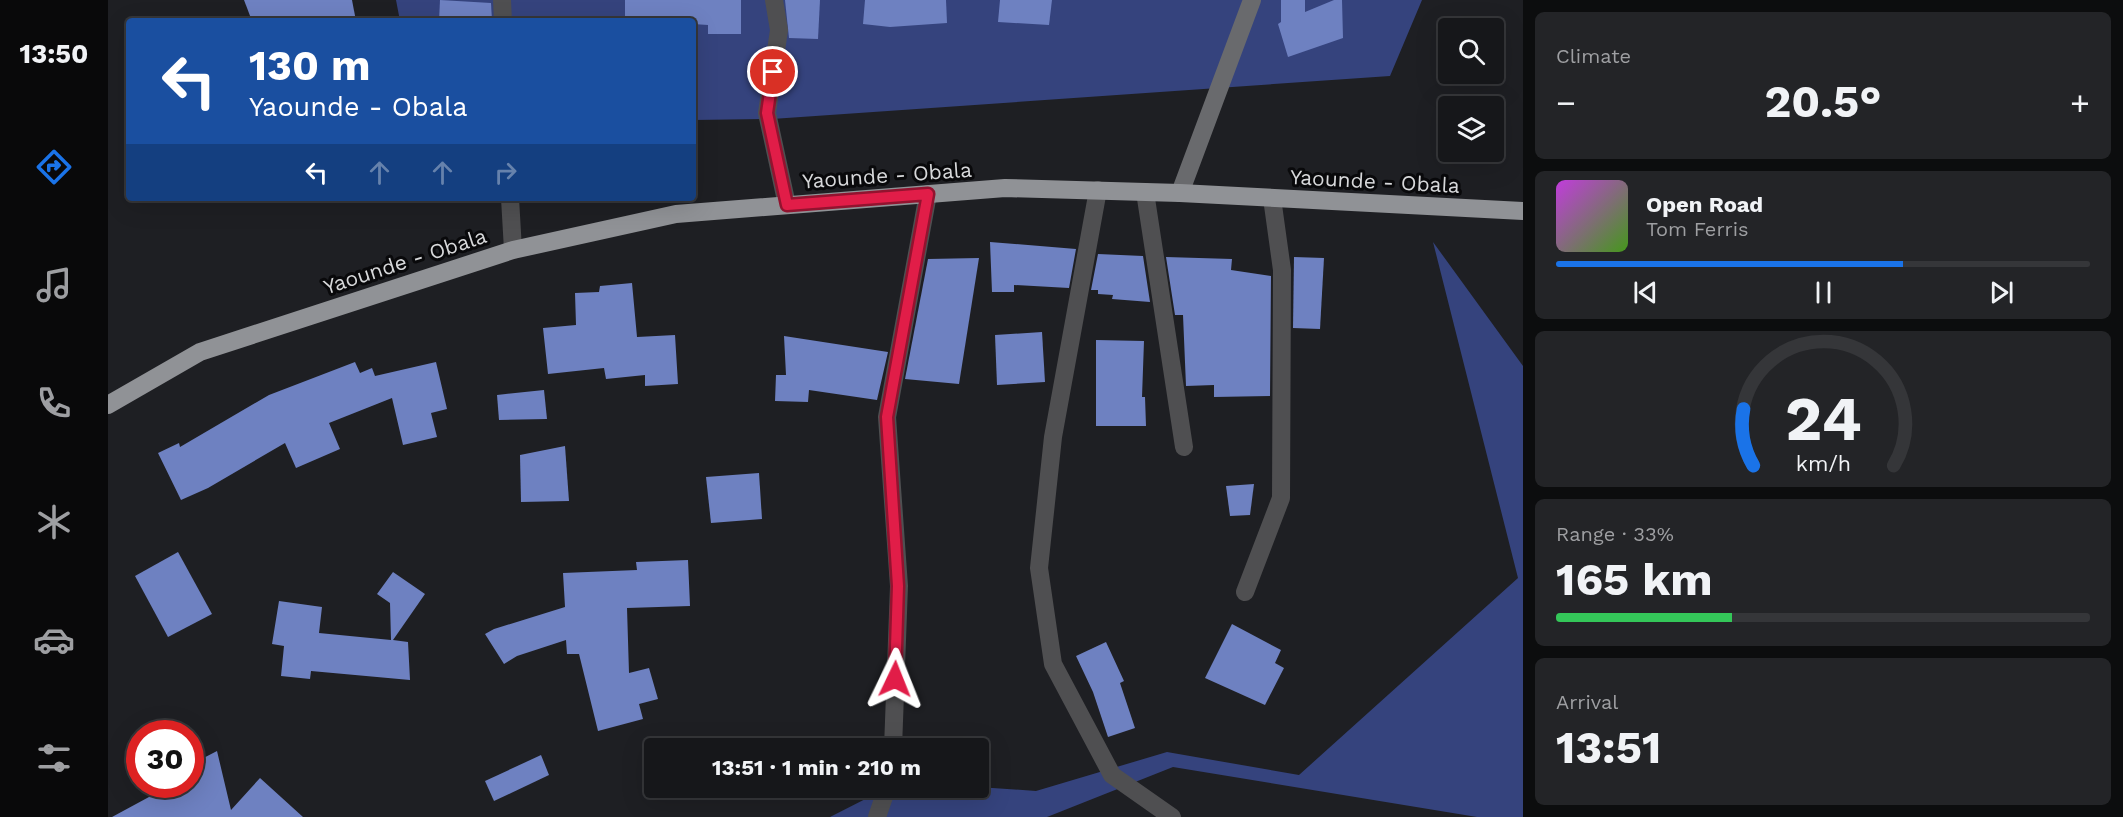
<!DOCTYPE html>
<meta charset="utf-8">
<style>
:root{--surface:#16171a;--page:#232427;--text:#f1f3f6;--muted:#9e9fa2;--line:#353639;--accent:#1a73e8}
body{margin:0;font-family:"Work Sans",sans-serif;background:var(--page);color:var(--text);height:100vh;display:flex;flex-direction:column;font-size:22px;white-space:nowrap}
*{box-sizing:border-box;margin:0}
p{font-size:20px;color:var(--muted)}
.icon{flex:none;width:33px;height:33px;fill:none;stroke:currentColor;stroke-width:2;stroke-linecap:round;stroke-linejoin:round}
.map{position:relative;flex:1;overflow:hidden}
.details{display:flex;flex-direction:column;gap:12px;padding:12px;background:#0c0d0e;width:600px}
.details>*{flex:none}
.banner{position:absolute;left:18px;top:18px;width:570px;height:183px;border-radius:6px;box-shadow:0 6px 24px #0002,0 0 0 2px var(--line);background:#1a4fa0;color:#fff;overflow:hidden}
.controls{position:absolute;left:1330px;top:18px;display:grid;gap:12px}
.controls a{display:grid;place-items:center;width:66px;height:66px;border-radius:6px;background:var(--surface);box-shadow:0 6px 24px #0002,0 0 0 2px var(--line);font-size:30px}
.speed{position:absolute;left:18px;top:720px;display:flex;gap:12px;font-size:30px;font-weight:700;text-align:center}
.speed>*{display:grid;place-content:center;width:78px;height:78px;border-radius:50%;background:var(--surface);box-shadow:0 6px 24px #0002,0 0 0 2px var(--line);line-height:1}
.speed .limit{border:9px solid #d22;background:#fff;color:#111}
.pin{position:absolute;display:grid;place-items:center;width:51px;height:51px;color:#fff;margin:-26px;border:3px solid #fff;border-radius:50%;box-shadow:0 2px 6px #0007}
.me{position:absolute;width:66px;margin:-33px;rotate:2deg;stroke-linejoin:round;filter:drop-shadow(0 0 4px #0008)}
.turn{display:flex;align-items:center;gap:21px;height:126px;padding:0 24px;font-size:27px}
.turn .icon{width:78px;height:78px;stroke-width:2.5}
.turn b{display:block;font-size:42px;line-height:51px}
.lanes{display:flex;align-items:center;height:57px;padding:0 24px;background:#0003;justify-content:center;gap:30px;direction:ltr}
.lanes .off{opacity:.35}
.big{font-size:45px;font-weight:700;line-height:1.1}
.details .card{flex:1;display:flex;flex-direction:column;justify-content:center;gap:9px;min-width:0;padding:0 21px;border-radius:9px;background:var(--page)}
.details .dial{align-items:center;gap:0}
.dial svg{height:156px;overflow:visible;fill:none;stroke:var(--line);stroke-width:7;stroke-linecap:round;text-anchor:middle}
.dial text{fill:var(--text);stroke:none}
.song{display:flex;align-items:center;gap:18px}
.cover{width:72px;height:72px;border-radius:9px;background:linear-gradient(135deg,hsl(290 70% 55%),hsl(100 70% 35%))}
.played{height:6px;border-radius:3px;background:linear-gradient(90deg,var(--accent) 65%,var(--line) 65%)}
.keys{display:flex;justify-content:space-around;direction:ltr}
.heat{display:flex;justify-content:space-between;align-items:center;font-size:33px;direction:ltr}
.charge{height:9px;border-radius:4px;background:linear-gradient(90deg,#34c759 33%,var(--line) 0)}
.trip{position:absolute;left:536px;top:738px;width:345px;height:60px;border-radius:6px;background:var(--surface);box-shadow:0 6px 24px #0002,0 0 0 2px var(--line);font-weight:700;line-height:60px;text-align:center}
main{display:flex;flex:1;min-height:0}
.tabs{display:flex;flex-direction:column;width:108px;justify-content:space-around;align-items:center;background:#09090a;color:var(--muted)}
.tabs .icon{width:42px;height:42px}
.tabs .on{color:var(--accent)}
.tabs b{font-size:27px;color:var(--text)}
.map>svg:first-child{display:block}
</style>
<main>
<nav class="tabs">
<b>13:50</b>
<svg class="icon on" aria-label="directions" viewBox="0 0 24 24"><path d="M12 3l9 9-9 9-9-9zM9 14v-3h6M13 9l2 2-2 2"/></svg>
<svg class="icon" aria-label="music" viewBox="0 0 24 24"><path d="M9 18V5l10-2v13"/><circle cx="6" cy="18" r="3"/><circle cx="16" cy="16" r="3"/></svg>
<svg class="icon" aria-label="phone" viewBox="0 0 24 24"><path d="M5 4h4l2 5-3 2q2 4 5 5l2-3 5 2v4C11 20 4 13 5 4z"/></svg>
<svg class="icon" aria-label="climate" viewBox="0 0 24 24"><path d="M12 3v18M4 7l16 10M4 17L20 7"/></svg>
<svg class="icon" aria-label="car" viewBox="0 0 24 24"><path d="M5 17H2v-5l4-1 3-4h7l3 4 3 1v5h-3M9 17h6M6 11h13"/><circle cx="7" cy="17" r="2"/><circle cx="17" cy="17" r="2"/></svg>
<svg class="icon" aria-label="filters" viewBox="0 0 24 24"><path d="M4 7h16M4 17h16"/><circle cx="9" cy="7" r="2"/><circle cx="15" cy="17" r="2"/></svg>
</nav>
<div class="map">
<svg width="1415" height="817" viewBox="0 0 1415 817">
<rect width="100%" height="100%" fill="#1e1f23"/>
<g fill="#35437d">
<polygon points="288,0 1314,0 1282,76 664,119 585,120 585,21 292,21"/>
<polygon points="1325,242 1415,366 1415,817 1369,817 1065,767 939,817 722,817 779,788 870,787 928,791 1059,752 1191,775 1410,578"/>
</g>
<g fill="#6e81c1">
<polygon points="136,0 244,0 248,21 144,21"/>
<polygon points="332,0 383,3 384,21 331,21"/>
<polygon points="517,0 633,0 633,34 600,34 600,25 585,24 585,21 517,20"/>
<polygon points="677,0 712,0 710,39 681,38"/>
<polygon points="757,0 838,0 839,23 782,27 755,24"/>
<polygon points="892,0 944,0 941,25 890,22"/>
<polygon points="1173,0 1197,0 1197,12 1226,0 1234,0 1235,38 1180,57 1170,24 1173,22"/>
<polygon points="882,242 968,249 961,288 906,285 906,292 884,292"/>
<polygon points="990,254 1035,256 1042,302 1004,299 1005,295 990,294 990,290 983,290"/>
<polygon points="1058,257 1124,259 1123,270 1163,276 1162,396 1106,397 1106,385 1078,386 1075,315 1067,315"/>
<polygon points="1186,257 1216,258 1212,329 1185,328"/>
<polygon points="871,258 851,384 797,379 820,259"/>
<polygon points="524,283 529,337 567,335 570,384 537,386 537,375 498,379 496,368 440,374 435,328 468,325 467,293 491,292 492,286"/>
<polygon points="934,332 937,382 889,385 887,335"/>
<polygon points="676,336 780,352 769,400 701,390 700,402 667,401 668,375 678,375"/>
<polygon points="988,340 1036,341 1034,397 1037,397 1038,426 988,426"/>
<polygon points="247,362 252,373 264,368 267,376 328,362 339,409 323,413 329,437 295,445 284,398 221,423 232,449 188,468 177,443 100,488 73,500 50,453 71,443 72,447 161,395"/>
<polygon points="436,390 439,419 391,420 389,395"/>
<polygon points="457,446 461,501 413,502 412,455"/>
<polygon points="651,473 654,519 603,523 598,477"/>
<polygon points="1146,484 1142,515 1122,516 1118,486"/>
<polygon points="70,552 104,614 60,637 27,576"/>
<polygon points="580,560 582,606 519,608 521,673 541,668 550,699 531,704 535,719 490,731 471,654 459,654 458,640 409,656 396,664 377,634 386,629 457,607 455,573 529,570 528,562"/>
<polygon points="285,572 317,594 285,640 300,642 302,680 203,671 202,679 173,676 176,646 164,644 171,601 214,607 211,633 283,640 282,603 269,594"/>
<polygon points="1124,624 1173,650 1167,663 1176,668 1157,705 1097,678"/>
<polygon points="998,642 1016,681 1012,683 1027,728 1000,737 985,692 968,656"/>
<polygon points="109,751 123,810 152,778 195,817 4,817 65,784 82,784 82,765"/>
<polygon points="433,755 441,775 386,801 377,781"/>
</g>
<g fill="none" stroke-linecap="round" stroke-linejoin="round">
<g stroke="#4f4f51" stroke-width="18">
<polyline points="394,0 395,21"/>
<polyline points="666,0 671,30 659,113 679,205"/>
<polyline points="990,190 945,437 931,568 945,664 1004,775 1064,817"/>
<polyline points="1037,192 1076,447"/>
<polyline points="402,198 405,250"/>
<polyline points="1137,592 1173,498 1174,270 1164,198"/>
<polyline points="785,748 791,586 779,417 820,194"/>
<polyline points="769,817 779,788"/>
</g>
<polyline stroke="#696a6d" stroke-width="18" points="1072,193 1144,0"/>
<polyline stroke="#909296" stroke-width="18" points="0,405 92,352 405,250 568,214 897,188 1072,193 1415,211"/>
</g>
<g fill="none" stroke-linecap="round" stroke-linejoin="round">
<g stroke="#92132f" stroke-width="15">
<polyline id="route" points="665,72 659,113 679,205 820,194 779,417 790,586 787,679"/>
</g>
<use href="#route" stroke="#e11d48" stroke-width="10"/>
</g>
<g text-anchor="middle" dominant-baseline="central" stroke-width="6" stroke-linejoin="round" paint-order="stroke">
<g font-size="21" fill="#d7d8da" stroke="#09090b">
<text transform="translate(779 175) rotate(-4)">Yaounde - Obala</text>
<text transform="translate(1267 181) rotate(3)">Yaounde - Obala</text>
<text transform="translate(297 261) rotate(-18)">Yaounde - Obala</text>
</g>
</g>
</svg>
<div class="controls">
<a><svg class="icon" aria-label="search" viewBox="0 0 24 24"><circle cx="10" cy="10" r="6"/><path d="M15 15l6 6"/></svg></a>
<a><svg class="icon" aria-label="layers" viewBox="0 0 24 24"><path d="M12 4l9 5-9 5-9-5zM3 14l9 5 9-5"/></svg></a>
</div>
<div class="speed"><div class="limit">30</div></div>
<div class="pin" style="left:665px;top:72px;background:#d93025"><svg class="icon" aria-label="arrive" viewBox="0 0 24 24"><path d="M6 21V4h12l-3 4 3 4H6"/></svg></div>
<svg class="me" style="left:787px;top:679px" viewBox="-20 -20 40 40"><path d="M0-17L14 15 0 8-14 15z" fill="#e11d48" stroke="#fff" stroke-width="4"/></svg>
<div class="trip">13:51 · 1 min · 210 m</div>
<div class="banner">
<div class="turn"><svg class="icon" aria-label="left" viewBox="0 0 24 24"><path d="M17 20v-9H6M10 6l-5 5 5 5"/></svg><div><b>130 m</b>Yaounde - Obala</div></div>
<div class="lanes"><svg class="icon" aria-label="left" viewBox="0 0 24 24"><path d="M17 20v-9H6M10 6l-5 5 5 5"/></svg><svg class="icon off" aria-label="ahead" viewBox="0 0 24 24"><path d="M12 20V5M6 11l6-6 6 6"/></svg><svg class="icon off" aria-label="ahead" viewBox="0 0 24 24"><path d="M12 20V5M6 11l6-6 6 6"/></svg><svg class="icon off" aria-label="right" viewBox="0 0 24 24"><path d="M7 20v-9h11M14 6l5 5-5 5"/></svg></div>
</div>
</div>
<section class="details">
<div class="card"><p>Climate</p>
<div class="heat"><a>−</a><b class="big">20.5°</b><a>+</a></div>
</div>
<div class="card">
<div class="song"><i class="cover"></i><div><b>Open Road</b><p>Tom Ferris</p></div></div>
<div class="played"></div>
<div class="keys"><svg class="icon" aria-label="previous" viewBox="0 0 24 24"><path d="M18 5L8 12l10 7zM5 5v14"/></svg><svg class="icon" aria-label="pause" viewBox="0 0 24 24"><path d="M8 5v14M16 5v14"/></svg><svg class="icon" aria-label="next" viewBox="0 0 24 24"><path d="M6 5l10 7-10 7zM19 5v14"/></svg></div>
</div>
<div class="card dial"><svg viewBox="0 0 100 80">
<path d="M14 69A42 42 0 1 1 86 69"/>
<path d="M14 69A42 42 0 0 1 9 40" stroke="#1a73e8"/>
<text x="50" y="56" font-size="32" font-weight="700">24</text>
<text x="50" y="72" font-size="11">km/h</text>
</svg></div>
<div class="card"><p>Range · 33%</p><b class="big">165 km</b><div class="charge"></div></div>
<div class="card"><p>Arrival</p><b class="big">13:51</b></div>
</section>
</main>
